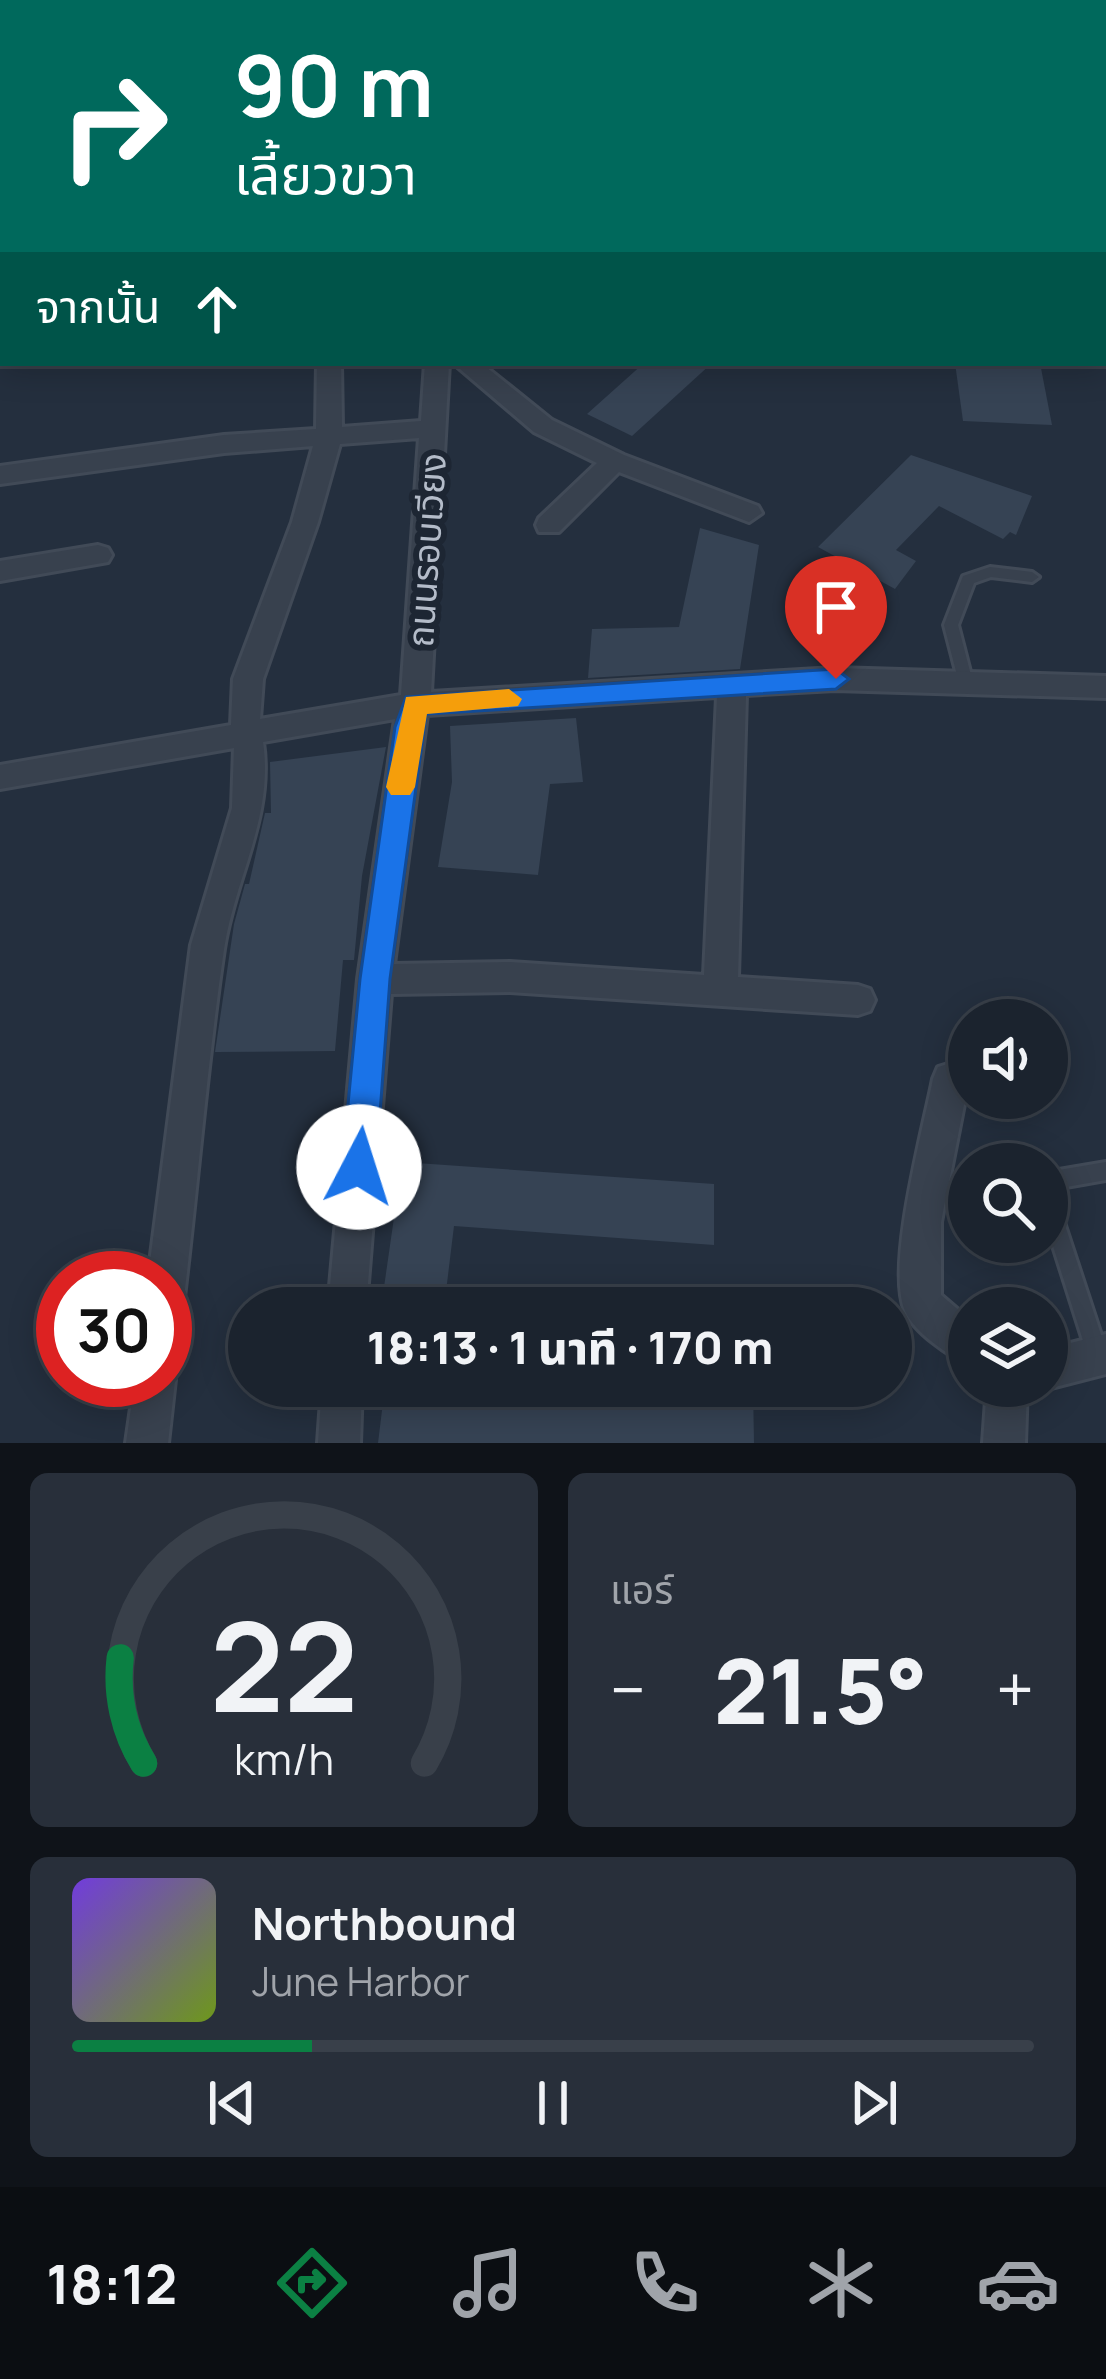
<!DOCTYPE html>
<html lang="th">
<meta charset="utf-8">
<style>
:root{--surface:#1b232e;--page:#282f3a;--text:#f1f3f6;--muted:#a0a4aa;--line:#39404a;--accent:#0b8043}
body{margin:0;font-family:Manrope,"Noto Sans Thai",sans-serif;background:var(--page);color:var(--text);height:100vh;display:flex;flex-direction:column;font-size:45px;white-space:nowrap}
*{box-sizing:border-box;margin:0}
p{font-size:39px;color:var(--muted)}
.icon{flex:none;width:66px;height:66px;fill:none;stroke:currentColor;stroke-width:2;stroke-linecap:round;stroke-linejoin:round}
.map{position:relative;height:1443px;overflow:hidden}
.panel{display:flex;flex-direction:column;gap:30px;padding:30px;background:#0f1319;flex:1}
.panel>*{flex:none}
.banner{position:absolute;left:0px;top:0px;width:1107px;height:366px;box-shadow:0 6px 30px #0003,0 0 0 3px var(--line);background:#00695c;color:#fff;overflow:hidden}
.controls{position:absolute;left:948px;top:999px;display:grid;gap:24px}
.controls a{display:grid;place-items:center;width:120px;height:120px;border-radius:50%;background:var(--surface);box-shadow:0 6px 30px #0003,0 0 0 3px var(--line);font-size:60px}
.speed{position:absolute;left:36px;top:1251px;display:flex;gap:24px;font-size:60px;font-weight:700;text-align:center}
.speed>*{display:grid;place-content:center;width:156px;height:156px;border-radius:50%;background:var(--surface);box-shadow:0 6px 30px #0003,0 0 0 3px var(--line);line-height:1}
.speed .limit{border:18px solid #d22;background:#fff;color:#111}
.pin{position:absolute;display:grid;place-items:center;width:102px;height:102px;color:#fff;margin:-123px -51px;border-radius:50% 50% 50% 0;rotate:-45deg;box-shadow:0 0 12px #0007}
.pin .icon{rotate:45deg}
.me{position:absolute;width:132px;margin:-66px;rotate:5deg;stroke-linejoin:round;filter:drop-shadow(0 0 9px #0008)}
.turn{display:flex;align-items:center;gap:42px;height:252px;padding:0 36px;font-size:54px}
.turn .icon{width:156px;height:156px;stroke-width:2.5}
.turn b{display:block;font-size:84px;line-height:102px}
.then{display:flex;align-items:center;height:114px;padding:0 36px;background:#0003;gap:24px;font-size:45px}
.big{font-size:90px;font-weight:800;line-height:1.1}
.panel .tile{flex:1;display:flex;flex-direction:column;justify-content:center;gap:18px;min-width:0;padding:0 42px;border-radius:18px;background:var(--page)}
.panel .dial{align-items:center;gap:0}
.dial svg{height:312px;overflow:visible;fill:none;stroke:var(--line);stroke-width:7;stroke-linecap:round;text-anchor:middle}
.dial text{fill:var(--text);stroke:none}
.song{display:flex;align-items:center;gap:36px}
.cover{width:144px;height:144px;border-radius:18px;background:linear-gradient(135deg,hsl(260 70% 55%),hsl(80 70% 35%))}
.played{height:12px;border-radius:6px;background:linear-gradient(90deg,var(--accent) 25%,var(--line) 25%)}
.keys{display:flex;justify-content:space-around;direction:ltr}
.heat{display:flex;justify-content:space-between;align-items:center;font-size:66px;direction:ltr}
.panel .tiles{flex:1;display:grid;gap:30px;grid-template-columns:1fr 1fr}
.tile:last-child{grid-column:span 2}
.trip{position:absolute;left:228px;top:1287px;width:684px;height:120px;border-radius:60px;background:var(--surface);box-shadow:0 6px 30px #0003,0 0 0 3px var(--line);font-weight:800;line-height:120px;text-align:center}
.menu{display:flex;height:192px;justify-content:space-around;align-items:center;background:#0b0e12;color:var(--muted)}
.menu .icon{width:84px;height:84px}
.menu .current{color:var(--accent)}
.menu b{font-size:54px;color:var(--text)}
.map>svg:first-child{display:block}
</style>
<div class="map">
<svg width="1106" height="1443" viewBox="0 0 1106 1443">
<rect width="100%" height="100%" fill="#242f3e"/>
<g fill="#364354">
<polygon points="644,363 712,363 632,436 587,414"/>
<polygon points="955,363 1040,363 1052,425 963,421"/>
<polygon points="911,455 1032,496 1016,535 1010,532 1003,539 939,506 896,550 916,561 895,589 818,547"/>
<polygon points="700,528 759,545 740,669 588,678 592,629 679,627"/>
<polygon points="576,718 583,782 550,784 538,875 438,867 452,782 450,726"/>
<polygon points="386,747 362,876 354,960 343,960 335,1051 215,1052 234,924 245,884 249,884 265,813 271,813 270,762"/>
<polygon points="402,1162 714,1184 714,1245 454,1226 444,1308 381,1308"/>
<polygon points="385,1386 541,1386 659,1393 660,1386 753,1386 754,1443 378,1443"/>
</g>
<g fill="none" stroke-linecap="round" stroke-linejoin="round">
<g stroke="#414a57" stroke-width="6">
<g id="lane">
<polygon points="1104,338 1106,339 1106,347 1104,346"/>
<polygon points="990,567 1032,572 1039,577 1032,582 991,577 974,583 958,625 973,683 966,689 959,683 944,625 963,576"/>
<polygon points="1106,1162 1106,1180 1049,1190 1054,1192 1056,1198 1106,1350 1104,1360 1097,1363 1090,1360 1087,1353 1047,1227 1047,1172"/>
</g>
</g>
<g stroke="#414a57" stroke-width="6">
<g id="street">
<polygon points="520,0 542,0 545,3 522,3"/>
<polygon points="1085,0 1103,0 1105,3 1085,3"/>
<polygon points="3,56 3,68 0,69 0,57"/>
<rect x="1104" y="83" width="2" height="27"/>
<rect x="1104" y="209" width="2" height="14"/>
<polygon points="0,302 3,302 0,317"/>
<path d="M 317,363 L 341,363 L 342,427 L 421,421 L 425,363 L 449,363 L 431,692 L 835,668 L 1106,676 L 1106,698 L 835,690 L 746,695 L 738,977 L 858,985 L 870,989 L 875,1000 L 870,1011 L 858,1015 L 510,992 L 391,994 L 366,1308 L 328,1308 L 358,979 L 395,719 L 263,742 C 274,817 235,877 224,949 C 207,1064 198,1181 184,1297 L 179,1311 L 165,1316 L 165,1278 L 148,1278 L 191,945 L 232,808 L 234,748 L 0,789 L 0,765 L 231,725 L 233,679 L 292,522 L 313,446 L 224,453 L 0,484 L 0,466 L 224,435 L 316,429 ZM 419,438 L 401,695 L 260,719 L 263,679 L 318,522 L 340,444 ZM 717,697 L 704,975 L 510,962 L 394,964 L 427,715 Z"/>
<polygon points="453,363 481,363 552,420 624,455 758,506 762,513 749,522 619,472 559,532 539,532 536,525 539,518 597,463 534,432"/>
<polygon points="98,545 108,548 112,555 108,562 0,581 0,561"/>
<path d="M 951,1063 L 964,1067 L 969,1079 L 941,1222 L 941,1295 L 969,1319 L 969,1365 C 949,1356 914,1332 905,1311 C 886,1266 923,1130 933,1079 L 938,1067 Z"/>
<polygon points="1106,1334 1106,1374 1047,1389 1040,1386 1047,1386 1047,1349"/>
<polygon points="165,1364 175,1380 168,1443 126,1443 135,1380 165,1380"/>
<polygon points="322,1386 362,1386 360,1443 318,1443"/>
<polygon points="987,1386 1027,1386 1025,1443 983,1443"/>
</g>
</g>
<use href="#lane" fill="#38414e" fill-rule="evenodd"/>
<use href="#street" fill="#38414e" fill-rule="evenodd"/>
</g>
<polygon fill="#1a73e8" stroke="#114b97" stroke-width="3" points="836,669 849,679 836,689 426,714 390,979 376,1167 371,1178 359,1183 347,1178 342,1167 360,979 395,727 406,697"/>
<polygon fill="#f59e0b" points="509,689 522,699 518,706 427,714 415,787 410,795 391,795 386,787 406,697"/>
<g text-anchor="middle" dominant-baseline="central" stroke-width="12" stroke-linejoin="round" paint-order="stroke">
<g font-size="36" fill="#b4bcc9" stroke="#1d2633">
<text transform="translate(426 550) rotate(-86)">ถนนรอบเวียง</text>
</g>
</g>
</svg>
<div class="controls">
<a><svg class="icon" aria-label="sound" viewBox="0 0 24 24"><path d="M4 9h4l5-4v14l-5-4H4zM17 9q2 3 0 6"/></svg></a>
<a><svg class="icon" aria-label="search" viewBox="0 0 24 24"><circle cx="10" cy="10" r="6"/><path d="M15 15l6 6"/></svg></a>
<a><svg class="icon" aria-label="layers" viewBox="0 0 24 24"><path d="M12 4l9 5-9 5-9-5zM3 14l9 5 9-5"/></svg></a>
</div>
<div class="speed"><div class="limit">30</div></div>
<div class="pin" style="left:836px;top:679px;background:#d93025"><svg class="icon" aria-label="arrive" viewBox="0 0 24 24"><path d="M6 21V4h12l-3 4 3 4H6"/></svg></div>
<svg class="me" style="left:359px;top:1167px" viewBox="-20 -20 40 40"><circle r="19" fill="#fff"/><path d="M0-13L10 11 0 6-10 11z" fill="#1a73e8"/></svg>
<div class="trip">18:13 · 1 นาที · 170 m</div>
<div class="banner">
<div class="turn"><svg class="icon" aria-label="right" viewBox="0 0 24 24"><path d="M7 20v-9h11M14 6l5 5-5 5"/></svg><div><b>90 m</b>เลี้ยวขวา</div></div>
<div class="then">จากนั้น<svg class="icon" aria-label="ahead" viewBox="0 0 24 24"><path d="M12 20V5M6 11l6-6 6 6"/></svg></div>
</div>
</div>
<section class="panel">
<div class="tiles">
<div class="tile dial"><svg viewBox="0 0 100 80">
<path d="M14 69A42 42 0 1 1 86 69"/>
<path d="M14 69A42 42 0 0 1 8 42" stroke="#0b8043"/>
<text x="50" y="56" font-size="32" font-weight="700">22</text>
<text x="50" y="72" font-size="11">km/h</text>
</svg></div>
<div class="tile"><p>แอร์</p>
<div class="heat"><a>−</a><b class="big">21.5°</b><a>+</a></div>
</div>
<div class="tile">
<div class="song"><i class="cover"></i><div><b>Northbound</b><p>June Harbor</p></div></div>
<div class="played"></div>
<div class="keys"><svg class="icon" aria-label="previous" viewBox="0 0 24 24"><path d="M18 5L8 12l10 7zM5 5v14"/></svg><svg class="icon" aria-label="pause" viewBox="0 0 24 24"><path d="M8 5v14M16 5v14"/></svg><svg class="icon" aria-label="next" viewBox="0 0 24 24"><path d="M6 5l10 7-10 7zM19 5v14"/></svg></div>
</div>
</div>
</section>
<nav class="menu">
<b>18:12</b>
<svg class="icon current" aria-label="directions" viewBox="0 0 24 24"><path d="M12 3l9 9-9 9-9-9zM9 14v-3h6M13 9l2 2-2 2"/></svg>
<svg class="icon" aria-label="music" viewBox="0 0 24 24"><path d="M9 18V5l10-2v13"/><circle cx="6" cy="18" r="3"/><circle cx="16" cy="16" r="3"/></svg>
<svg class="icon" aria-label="phone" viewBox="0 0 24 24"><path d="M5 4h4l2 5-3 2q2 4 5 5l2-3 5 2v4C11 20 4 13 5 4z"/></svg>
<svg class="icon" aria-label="climate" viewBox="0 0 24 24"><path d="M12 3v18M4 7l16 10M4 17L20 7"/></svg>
<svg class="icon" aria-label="car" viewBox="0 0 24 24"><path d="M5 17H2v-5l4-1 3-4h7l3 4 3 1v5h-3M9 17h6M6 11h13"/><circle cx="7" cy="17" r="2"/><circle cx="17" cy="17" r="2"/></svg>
</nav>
